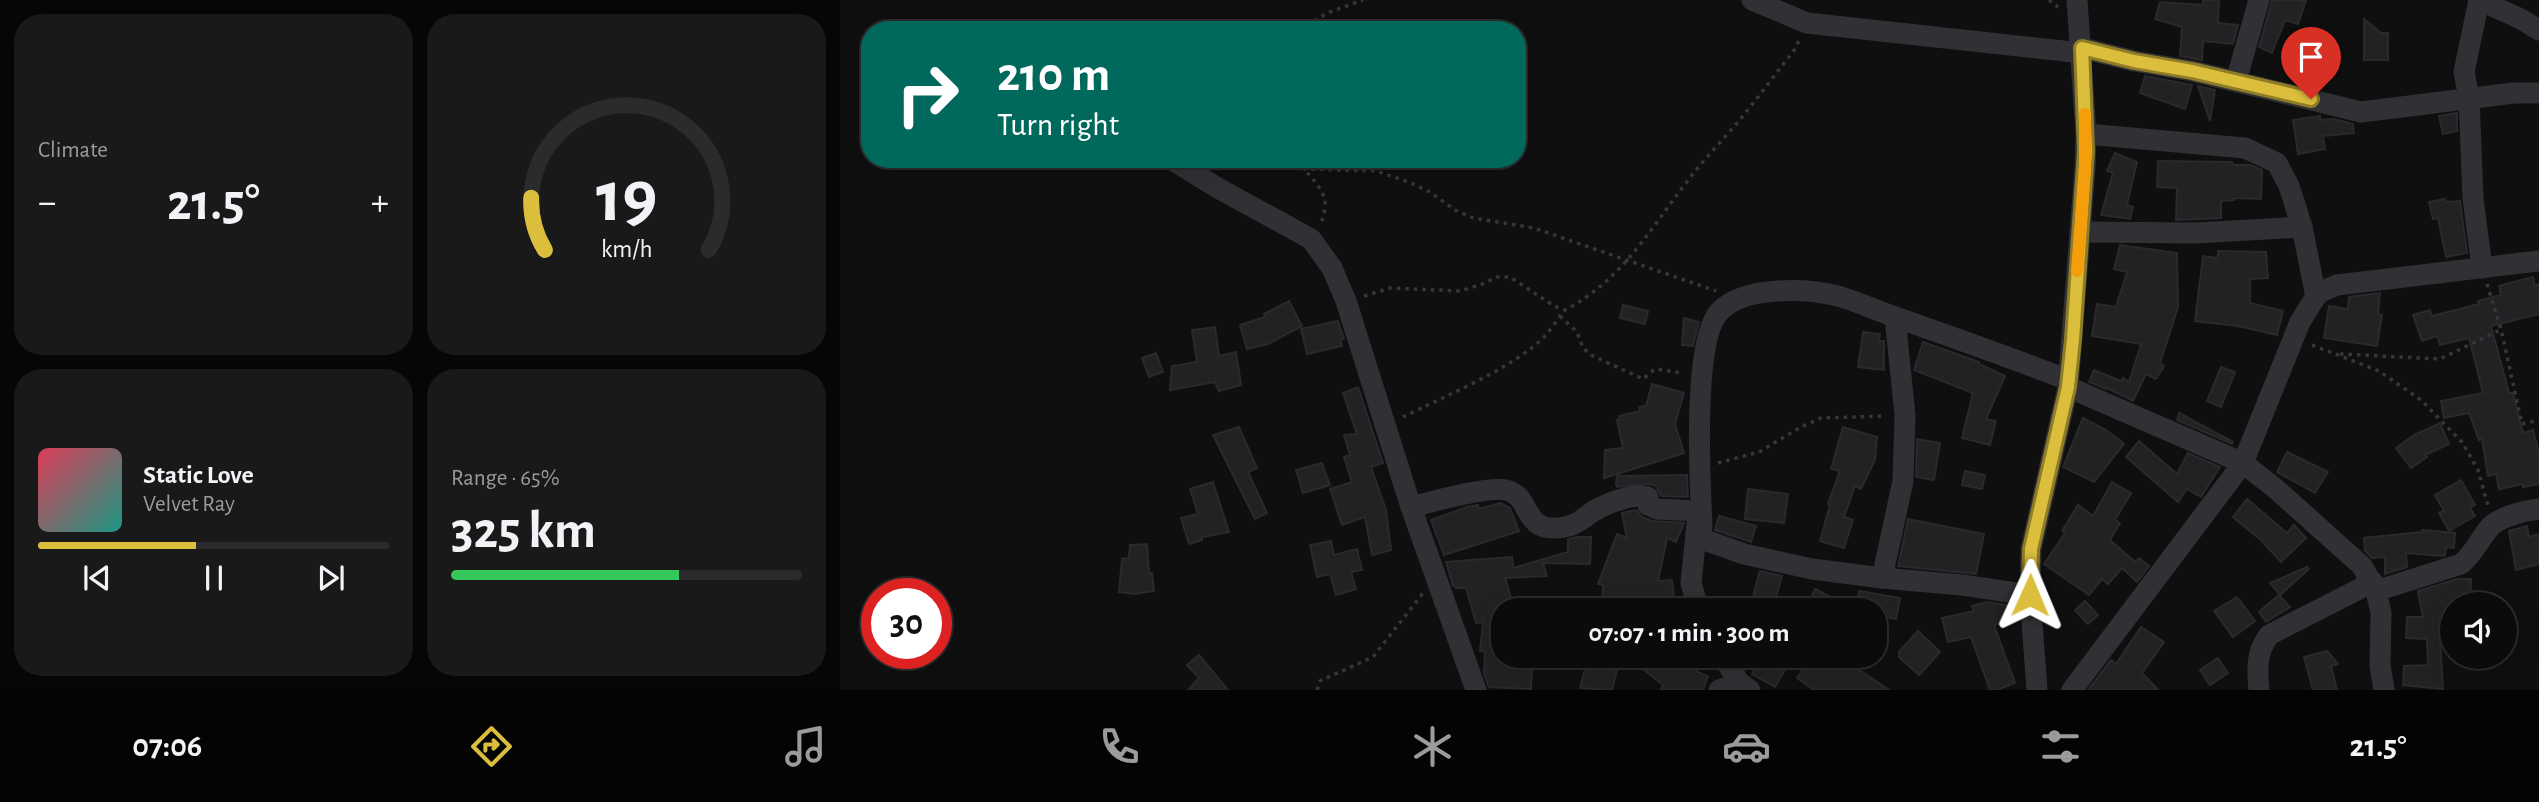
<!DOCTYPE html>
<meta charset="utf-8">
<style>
:root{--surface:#0b0b0c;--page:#19191a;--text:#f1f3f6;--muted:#9a9b9d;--line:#2b2b2d;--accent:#dbbf3c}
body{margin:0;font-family:"Alegreya Sans",sans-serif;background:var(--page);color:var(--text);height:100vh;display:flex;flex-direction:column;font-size:26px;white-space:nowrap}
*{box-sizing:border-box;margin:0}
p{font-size:23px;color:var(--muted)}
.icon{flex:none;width:38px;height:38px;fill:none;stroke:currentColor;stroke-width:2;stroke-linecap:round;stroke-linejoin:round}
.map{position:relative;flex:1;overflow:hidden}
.panel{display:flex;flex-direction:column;gap:14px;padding:14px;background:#060607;width:840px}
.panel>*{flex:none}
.hud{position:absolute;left:21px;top:21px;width:665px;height:147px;border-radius:28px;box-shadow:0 7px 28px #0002,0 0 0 2px var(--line);background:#00695c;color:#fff;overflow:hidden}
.controls{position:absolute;left:1600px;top:592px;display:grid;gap:14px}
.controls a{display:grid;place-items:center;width:77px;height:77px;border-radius:50%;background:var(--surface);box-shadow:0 7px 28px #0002,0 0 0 2px var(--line);font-size:35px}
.speed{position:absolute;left:21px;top:578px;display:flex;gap:14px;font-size:35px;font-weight:700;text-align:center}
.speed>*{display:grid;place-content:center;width:91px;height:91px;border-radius:50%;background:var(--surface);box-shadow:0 7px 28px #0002,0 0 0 2px var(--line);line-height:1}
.speed .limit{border:10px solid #d22;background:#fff;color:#111}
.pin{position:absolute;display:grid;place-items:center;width:60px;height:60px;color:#fff;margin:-72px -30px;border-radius:50% 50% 50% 0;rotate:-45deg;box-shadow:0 0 7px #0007}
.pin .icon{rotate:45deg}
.me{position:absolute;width:77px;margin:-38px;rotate:1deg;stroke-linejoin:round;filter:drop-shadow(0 0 5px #0008)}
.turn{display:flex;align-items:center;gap:24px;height:147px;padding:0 21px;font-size:32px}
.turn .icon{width:91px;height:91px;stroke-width:2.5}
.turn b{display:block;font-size:49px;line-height:60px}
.big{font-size:52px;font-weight:600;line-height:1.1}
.panel .widget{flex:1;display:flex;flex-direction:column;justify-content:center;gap:10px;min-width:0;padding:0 24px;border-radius:28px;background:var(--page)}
.panel .dial{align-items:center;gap:0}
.dial svg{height:182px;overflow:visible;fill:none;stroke:var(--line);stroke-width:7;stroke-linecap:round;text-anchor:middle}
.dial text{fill:var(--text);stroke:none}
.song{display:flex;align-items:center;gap:21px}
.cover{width:84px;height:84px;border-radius:10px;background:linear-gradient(135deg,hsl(350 70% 55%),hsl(170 70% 35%))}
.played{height:7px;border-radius:4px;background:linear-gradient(90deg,var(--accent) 45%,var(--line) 45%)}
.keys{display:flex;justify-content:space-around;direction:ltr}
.heat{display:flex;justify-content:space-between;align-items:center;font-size:38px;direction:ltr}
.charge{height:10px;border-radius:5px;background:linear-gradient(90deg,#34c759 65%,var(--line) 0)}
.panel .tiles{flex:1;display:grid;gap:14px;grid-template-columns:repeat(2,1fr)}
.trip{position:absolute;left:651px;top:598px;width:396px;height:70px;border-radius:28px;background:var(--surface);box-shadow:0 7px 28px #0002,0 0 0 2px var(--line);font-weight:600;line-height:70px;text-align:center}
.dock{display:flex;height:112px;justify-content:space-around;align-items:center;background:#040405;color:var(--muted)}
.dock .icon{width:49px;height:49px}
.dock .on{color:var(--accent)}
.dock b{font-size:32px;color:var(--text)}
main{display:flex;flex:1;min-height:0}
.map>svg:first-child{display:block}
</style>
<main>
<section class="panel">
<div class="tiles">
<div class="widget"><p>Climate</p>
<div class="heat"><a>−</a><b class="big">21.5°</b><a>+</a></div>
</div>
<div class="widget dial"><svg viewBox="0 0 100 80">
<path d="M14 69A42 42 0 1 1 86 69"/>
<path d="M14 69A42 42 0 0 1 8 46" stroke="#dbbf3c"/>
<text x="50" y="56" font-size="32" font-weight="700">19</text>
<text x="50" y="72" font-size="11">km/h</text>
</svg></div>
<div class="widget">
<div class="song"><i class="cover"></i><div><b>Static Love</b><p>Velvet Ray</p></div></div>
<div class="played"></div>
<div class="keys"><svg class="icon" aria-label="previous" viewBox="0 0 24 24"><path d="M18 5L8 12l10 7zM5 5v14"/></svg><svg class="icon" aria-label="pause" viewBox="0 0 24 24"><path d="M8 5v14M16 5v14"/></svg><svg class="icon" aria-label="next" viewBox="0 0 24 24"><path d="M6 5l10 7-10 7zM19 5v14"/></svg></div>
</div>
<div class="widget"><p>Range · 65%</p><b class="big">325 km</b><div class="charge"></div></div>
</div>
</section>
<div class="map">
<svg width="1699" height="690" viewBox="0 0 1699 690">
<rect width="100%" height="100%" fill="#0f0f10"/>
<g fill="#222224" stroke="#2a292c" stroke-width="2">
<polygon points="1363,0 1379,0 1378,23 1398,25 1393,44 1363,41 1362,60 1340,56 1342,27 1315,19 1320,2 1363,5"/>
<polygon points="1432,0 1466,0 1458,24 1445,20 1432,53 1419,47"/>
<polygon points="1524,19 1541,33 1548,33 1548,60 1524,60"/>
<polygon points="1305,76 1352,85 1345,109 1300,93"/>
<polygon points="1358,86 1375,90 1370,121"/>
<polygon points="1617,113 1617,131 1603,134 1599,116"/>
<polygon points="1480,116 1480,120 1494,119 1513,124 1514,133 1483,136 1485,149 1458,154 1453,120"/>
<polygon points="1275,153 1297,162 1287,205 1293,207 1290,219 1261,215 1273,173 1267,171"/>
<polygon points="1318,161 1392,162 1393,165 1411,165 1422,170 1421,199 1394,198 1394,200 1381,201 1381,218 1336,220 1337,188 1317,187"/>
<polygon points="1605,199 1606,202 1620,201 1627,253 1606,257 1598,218 1593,219 1589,202"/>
<polygon points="1280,245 1337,253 1338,307 1320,363 1324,366 1316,379 1306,374 1293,401 1267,388 1266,389 1249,382 1254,370 1281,381 1283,378 1289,382 1301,344 1252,336 1257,304 1276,307 1287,272 1274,269"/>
<polygon points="1378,251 1426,252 1428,278 1410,279 1410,303 1443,311 1437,335 1398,326 1355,321 1363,256 1378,258"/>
<polygon points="1693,277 1695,286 1699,284 1699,314 1651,326 1669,393 1673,393 1683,433 1693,430 1699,453 1699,484 1683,487 1683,484 1659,489 1656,474 1648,476 1642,439 1639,440 1629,413 1604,418 1601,401 1643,393 1629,338 1600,345 1597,336 1582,341 1573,315 1590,310 1592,316 1639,304 1638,301 1661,295 1659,286"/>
<polygon points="1540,293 1538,314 1542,315 1537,346 1484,338 1489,306 1508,309 1509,297"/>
<polygon points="449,301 462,326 428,344 407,349 400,325 425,317 424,314"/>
<polygon points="783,305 808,311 805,324 780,318"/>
<polygon points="844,318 859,322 853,346 842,345"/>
<polygon points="498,321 504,339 500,340 502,346 467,354 461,329"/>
<polygon points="375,327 379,356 396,352 401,385 379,391 375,382 330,390 332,366 357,362 352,330"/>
<polygon points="1023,332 1040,334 1039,341 1044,341 1044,370 1018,367"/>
<polygon points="1083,342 1139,362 1139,364 1165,376 1146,419 1156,421 1150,445 1122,438 1133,393 1074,370"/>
<polygon points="316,353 323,372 309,377 302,358"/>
<polygon points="1381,367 1395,372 1381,407 1367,401"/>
<polygon points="812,384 844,393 835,424 844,453 764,478 765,450 783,448 777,420 780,419 779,416 800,411 799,407 806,406"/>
<polygon points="518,387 543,463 531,467 546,510 551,550 532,555 525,517 502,525 490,489 512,482 504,457 510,455 504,435 517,434 503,393"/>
<polygon points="1339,413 1393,442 1392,444 1337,420"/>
<polygon points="1243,418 1266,430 1284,444 1254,482 1223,467"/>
<polygon points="1600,423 1609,444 1585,455 1587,457 1571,468 1556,448 1574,435"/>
<polygon points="399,427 417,468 408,472 427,513 415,519 373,435"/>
<polygon points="1003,427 1037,437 1035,460 1021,489 1015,486 1004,517 1013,520 1004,548 980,541 990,505 988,504 1000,471 991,469"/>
<polygon points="1077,439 1100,443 1094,480 1076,477"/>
<polygon points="1299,441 1337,474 1348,453 1380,467 1361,497 1347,489 1338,502 1286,457"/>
<polygon points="1447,452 1488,472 1475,493 1437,472"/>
<polygon points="482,463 490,485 463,493 456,470"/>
<polygon points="1125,471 1145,475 1142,489 1122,485"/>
<polygon points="847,475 848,497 821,496 816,486 809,484 777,487 776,484 777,476"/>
<polygon points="1621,480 1635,505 1630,508 1635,516 1609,531 1599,513 1604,511 1595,495"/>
<polygon points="373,482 389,532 362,537 362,540 349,544 341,518 358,514 350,489"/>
<polygon points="1272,482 1291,493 1275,520 1280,523 1270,540 1295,562 1299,558 1309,566 1297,582 1282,568 1268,584 1262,579 1249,595 1204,564 1225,533 1222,531 1238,505 1253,516"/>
<polygon points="908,489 948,494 944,523 905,519"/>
<polygon points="1407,499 1447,533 1454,525 1466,538 1441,562 1422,541 1393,517"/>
<polygon points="660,503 670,508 679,531 604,555 591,520 627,507 638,505 639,509"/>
<polygon points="796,510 802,517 812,521 844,523 836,542 827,538 818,581 832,580 835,605 782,610 762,609 763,585 758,584 777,534 787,538 782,513"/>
<polygon points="879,516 916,526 911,542 875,530"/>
<polygon points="1068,519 1144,534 1136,574 1058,566"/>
<polygon points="1687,526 1689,537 1699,534 1699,564 1676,570 1669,531"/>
<polygon points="1582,530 1615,533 1614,548 1606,547 1605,555 1603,556 1566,553 1567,567 1545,574 1545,557 1532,558 1525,551 1524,538 1582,532"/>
<polygon points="737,537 751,537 750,564 703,563 707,576 665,578 672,601 667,602 668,605 658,607 663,624 663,665 692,666 691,689 649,687 644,674 645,652 640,651 643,622 636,623 626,588 616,588 616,586 613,586 606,562 672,557 673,568 728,552 728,539"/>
<polygon points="491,541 494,555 517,549 522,570 511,572 516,589 496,595 490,574 477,577 470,545"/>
<polygon points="307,544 309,573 312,573 314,591 294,594 279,592 282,559 289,558 290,545"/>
<polygon points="1467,567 1469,569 1440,595 1430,583"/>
<polygon points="920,571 942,576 932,611 909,611"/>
<polygon points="1617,579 1631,579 1630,604 1612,604 1612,640 1600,638 1603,689 1563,685 1564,666 1588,665 1587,639 1566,638 1567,617 1583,617 1578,591"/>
<polygon points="975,589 1016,610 1019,591 1060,598 1056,619 1034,615 1034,611 964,611"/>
<polygon points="1439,595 1450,607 1426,622 1419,612"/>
<polygon points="1397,597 1415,621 1393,637 1374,611"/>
<polygon points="1245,601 1258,615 1248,624 1235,610"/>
<polygon points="1146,602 1167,605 1171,620 1154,625 1175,683 1157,690 1150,690 1131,637 1108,642 1102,618 1134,611 1132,606"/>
<polygon points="1301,627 1324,642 1302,673 1318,690 1248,690 1271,660 1276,664"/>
<polygon points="1078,631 1100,652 1079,675 1059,657 1059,652"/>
<polygon points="1487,651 1498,664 1491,666 1497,690 1473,690 1464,657"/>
<polygon points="359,655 388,690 348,690 359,678 347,665"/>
<polygon points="815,656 848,656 861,661 857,672 868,676 863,690 821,690 823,685 804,670"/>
<polygon points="921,656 934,656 948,664 935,687 912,674"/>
<polygon points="972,656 999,656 1049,690 974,690 957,678"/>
<polygon points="1378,658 1388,673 1370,685 1360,670"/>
<polygon points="754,664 777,670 772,690 740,688 746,665 753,667"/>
</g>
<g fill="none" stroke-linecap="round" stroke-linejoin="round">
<g stroke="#37373b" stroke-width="3.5" stroke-dasharray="3.5 5" stroke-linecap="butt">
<polyline points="1209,0 1218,7"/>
<polyline points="460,30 487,13 523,0"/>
<path d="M 457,159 C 473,184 494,191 481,223"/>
<polyline points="463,169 536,171 569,182 590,192 615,210 633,218 694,228 876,291"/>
<polyline points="1647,284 1661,329 1682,424 1699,420"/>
<path d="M 524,296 L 550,288 L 620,291 L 640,285 L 657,277 L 670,277 L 714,306 L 725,310 C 782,280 808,232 846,183 C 863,160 884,139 902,117 C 920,95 937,72 955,49 L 959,40"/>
<polyline points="720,316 737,332 743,348 751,355 803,379 815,369 843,373"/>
<polyline points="1472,345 1539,371 1581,400 1622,442 1638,470 1648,506"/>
<polyline points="1500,354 1600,359 1660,330"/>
<path d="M 563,417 C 603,397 674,368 705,336 C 712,328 718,318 725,310"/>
<polyline points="878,463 919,452 961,427 981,418 1046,416"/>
<polyline points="477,690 480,681 533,657 583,593"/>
</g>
<g stroke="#313035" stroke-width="21">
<polyline points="912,0 967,23 1242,53"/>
<polyline points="1242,48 1294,61 1352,71 1521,112 1674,93 1699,93"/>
<polyline points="1396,81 1419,0"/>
<polyline points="1246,134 1405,148 1437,163 1449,186 1462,227 1476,297"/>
<polyline points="331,159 376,187 471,239 492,268 506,301 571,507 636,690"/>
<polyline points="1240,232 1357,233 1462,227"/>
<polyline points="1642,268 1633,198 1629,97 1624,72 1639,0 1681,19 1699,30"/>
<polyline points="1228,387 1403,463 1436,489 1522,566 1536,591 1541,613 1540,665 1544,690"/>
<path d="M 571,507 C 591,502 648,486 666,490 C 694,496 680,538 729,526 C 737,524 746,517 752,512 C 768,503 790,494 808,497 L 808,505 L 817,509 L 858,511 L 862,539 L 904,554 L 972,569 L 1042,578 L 1122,585 L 1190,595"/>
<polyline points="857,524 851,583 859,611"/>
<path d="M 862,526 C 860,484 852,339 880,311 C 904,286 966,288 998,296 C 1018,302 1038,311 1058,318 C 1115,338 1172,358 1228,380"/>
<polyline points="1042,578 1063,481 1065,415 1055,317"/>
<path d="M 1536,591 L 1621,564 C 1635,553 1640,537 1652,525 C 1663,516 1685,511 1699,509"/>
<polyline points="882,656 900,683 910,690"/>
<polyline points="879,690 900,683"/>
<polyline points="1197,690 1190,595 1191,549 1228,387 1245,168 1246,134 1237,0"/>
<polyline points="1232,690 1403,463 1460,322 1478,293 1497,285 1699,261"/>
<path d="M 1419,690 C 1417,668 1416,653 1429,635 L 1533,582"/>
</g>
</g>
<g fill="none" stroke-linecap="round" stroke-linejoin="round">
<g stroke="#8e7c27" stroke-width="18">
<polyline id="route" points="1190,595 1191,549 1228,387 1233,339 1246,151 1242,48 1294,61 1352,71 1471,99"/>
</g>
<use href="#route" stroke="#dbbf3c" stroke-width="12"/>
<polyline stroke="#f59e0b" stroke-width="12" points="1237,271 1245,168 1245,114"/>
</g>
</svg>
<div class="controls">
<a><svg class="icon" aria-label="sound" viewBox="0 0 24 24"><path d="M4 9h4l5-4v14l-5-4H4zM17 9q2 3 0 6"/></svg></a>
</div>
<div class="speed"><div class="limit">30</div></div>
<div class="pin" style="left:1471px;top:99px;background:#d93025"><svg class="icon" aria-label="arrive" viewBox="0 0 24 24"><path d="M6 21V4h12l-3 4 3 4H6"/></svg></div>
<svg class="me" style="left:1190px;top:595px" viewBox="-20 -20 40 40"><path d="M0-17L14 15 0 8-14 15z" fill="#dbbf3c" stroke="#fff" stroke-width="4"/></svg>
<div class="trip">07:07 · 1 min · 300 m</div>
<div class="hud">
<div class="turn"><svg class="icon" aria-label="right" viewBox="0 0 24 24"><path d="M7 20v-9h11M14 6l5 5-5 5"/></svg><div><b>210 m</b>Turn right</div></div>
</div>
</div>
</main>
<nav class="dock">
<b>07:06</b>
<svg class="icon on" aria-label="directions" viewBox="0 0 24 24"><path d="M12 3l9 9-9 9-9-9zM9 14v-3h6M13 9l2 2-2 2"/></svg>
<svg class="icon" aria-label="music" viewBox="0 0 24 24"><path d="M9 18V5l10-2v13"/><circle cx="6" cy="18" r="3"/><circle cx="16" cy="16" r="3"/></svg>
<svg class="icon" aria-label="phone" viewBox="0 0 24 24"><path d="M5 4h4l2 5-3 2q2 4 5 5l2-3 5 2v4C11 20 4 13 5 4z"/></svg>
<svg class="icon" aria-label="climate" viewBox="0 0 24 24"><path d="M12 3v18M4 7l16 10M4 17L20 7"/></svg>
<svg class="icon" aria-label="car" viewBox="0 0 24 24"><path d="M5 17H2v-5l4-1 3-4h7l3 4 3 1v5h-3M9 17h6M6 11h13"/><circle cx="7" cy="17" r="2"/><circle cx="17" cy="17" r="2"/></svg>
<svg class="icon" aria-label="filters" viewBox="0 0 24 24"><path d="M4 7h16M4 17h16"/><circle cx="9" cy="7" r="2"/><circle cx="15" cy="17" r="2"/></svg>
<b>21.5°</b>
</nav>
